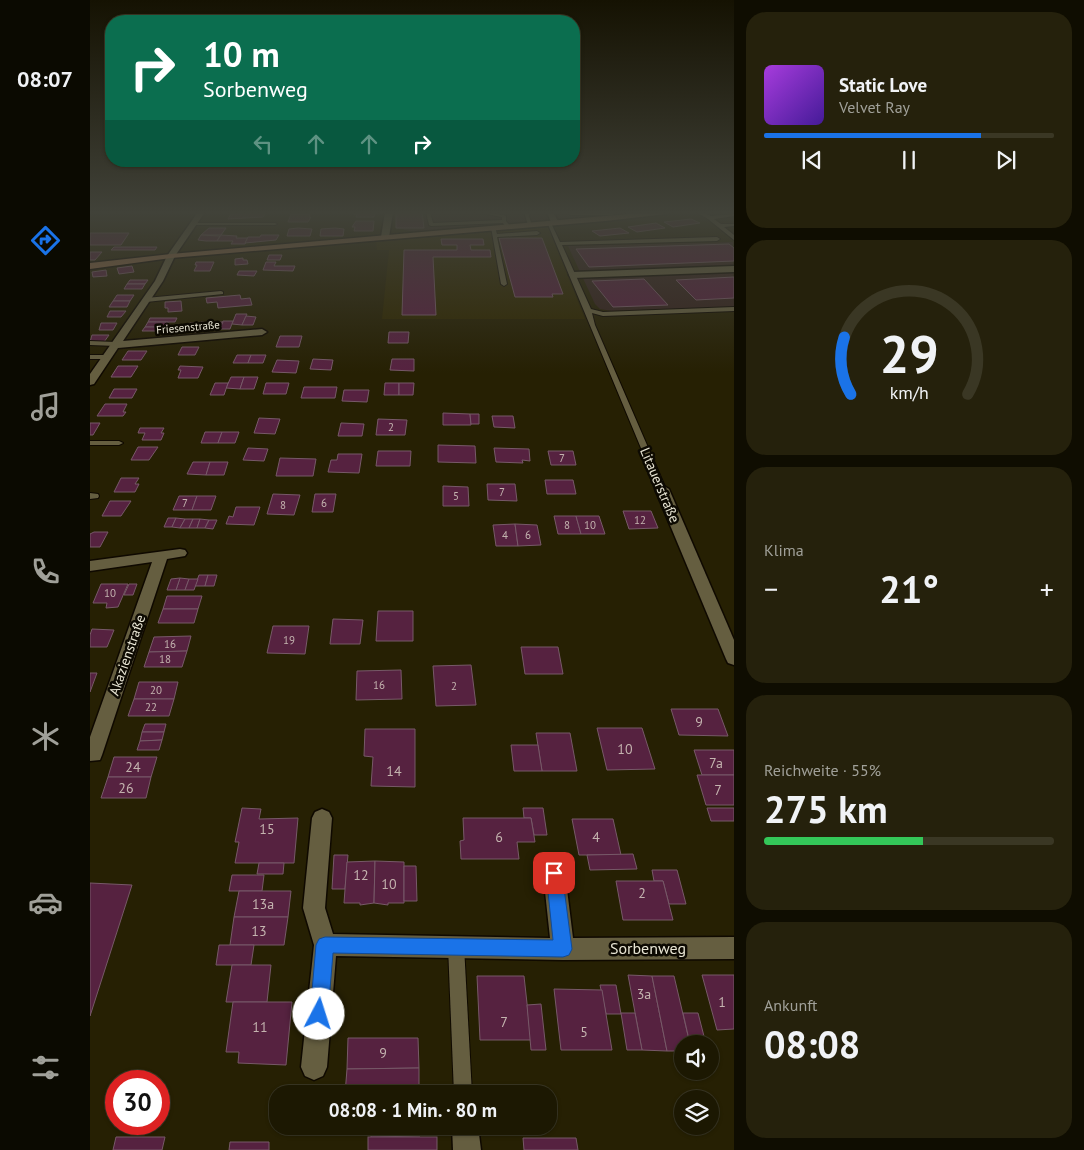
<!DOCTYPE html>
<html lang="de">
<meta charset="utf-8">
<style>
:root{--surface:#1c1802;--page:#25210c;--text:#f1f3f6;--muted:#a0a099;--line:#3a3724;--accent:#1a73e8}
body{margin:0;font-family:"PT Sans",sans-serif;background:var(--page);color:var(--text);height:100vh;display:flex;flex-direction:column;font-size:19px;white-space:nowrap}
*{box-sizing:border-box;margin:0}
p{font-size:16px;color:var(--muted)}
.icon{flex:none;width:28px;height:28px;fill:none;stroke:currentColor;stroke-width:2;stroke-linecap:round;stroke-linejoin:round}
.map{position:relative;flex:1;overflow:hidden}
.details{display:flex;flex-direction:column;gap:12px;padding:12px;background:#0f0d01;width:350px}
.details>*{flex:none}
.banner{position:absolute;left:15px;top:15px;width:475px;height:152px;border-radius:20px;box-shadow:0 1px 4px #0004,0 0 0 1px var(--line);background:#0b6e4f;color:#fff;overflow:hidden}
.controls{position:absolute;left:584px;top:1035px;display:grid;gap:10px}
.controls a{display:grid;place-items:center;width:45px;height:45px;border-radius:50%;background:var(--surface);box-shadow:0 1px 4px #0004,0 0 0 1px var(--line);font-size:25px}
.speed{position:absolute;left:15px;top:1070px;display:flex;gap:10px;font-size:25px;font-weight:700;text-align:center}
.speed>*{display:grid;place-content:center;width:65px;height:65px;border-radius:50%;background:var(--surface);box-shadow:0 1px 4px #0004,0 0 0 1px var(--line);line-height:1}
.speed .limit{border:8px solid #d22;background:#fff;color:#111}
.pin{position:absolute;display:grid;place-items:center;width:42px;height:42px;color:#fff;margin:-21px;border-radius:10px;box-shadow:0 2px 8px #0006}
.me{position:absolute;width:55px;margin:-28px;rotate:5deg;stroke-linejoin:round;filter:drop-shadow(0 0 4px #0008)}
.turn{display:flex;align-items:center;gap:18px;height:105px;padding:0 15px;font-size:22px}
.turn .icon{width:65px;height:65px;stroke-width:2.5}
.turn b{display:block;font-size:35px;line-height:42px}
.lanes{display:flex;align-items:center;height:48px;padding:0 15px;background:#0003;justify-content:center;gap:25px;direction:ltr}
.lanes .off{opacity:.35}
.big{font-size:38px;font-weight:700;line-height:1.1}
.details .widget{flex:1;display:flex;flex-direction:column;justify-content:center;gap:8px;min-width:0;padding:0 18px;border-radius:20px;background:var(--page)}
.details .dial{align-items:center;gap:0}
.dial svg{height:130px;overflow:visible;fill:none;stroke:var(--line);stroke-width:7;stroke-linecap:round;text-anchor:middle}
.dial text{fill:var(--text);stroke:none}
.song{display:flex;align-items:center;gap:15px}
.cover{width:60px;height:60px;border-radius:8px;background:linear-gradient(135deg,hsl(280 70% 55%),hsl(260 70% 35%))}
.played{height:5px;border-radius:2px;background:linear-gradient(90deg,var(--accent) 75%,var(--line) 75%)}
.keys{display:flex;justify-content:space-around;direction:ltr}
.heat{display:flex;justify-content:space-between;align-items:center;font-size:28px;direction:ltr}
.charge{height:8px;border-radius:4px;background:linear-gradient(90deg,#34c759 55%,var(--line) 0)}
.trip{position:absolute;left:179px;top:1085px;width:288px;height:50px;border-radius:20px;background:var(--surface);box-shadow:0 1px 4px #0004,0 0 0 1px var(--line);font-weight:700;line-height:50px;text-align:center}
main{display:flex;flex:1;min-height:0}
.dock{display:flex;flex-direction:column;width:90px;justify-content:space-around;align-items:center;background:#0b0a01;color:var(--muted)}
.dock .icon{width:35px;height:35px}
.dock .on{color:var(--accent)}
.dock b{font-size:22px;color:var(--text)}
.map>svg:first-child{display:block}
</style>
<main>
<nav class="dock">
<b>08:07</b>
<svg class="icon on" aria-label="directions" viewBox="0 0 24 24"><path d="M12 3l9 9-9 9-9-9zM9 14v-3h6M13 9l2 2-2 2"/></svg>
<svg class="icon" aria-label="music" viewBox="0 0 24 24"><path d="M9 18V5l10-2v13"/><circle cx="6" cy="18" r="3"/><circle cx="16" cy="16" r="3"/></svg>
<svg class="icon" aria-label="phone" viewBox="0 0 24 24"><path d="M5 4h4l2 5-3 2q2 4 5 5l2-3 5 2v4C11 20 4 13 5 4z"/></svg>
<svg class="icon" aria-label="climate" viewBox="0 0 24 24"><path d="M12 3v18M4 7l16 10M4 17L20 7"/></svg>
<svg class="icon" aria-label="car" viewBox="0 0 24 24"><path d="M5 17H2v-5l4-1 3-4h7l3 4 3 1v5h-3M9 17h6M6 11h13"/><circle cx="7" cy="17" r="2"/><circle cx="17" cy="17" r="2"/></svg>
<svg class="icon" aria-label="filters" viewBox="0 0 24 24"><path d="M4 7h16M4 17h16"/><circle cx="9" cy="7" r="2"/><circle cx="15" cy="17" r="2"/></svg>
</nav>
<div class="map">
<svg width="644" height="1150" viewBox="0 0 644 1150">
<rect width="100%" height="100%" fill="#262003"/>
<g fill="#35221e">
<polygon points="306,212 539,212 541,213 324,232 306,228"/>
<polygon points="643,242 644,307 522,311 510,309 505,304 478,246"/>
</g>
<polygon fill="#2f2700" points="458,227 495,319 292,319 299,250 287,250 286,242"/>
<g fill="#562240" stroke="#775968">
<polygon points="264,212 285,212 284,217 266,217 267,214 264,214"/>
<polygon points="306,212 332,212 334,228 306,228"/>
<polygon points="176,213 173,217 138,219 141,214"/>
<polygon points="201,214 220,214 219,217 221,217 218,222 198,222"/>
<polygon points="601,219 610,223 583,227 574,222"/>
<polygon points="266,221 284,221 283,231 264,231 265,227 262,227"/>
<polygon points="566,223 575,228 547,232 538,227"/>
<polygon points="119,228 136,228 131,235 111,235"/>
<polygon points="208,228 222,229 220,236 197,236 199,229"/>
<polygon points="530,228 539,233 510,236 502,231"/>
<polygon points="231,229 245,228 254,229 253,236 230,236"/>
<polygon points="0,233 39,233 31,245 0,245"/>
<polygon points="111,235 130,236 127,241 116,241 108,240"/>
<polygon points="131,235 147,236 146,238 158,238 155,244 141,244 143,241 127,241"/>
<polygon points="171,235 189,235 186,240 155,243 158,237 170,237"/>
<polygon points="409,238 452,238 473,294 462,294 463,297 425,297"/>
<polygon points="351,239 393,239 394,245 380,245 381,250 400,250 401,257 343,257 346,315 312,315 314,250 367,250 367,245 352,245"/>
<polygon points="639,244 644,248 644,261 499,267 486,249"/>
<polygon points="24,247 67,247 65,250 21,250"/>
<polygon points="0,252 12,252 5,260 0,260"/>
<polygon points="179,255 192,255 190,260 177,260"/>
<polygon points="153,258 153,260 157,260 158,264 145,265 145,259"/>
<polygon points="106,262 124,262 120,271 104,271 107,265 105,265"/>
<polygon points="176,262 186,262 184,266 205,266 203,271 173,270"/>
<polygon points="42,266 44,272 29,274 27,268"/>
<polygon points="16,270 17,276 3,277 2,272"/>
<polygon points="149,271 167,271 164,276 147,275"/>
<polygon points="644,277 644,298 606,300 586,280"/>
<polygon points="554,279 578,305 523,307 502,281"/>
<polygon points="40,280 58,280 55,284 37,284"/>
<polygon points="37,284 55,284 52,289 34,289"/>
<polygon points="27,295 44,295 40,301 23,301"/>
<polygon points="150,295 151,299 160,298 162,305 128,308 127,302 117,303 116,298"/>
<polygon points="23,301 40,301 37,307 19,307"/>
<polygon points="91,301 92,311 78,312 78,308 75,308 75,302"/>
<polygon points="20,311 36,311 31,317 17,317"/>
<polygon points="146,314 157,314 152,325 142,324"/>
<polygon points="156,316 166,317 163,325 152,325"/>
<polygon points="60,318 87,318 85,322 58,322"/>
<polygon points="133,321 143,321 140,329 129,329"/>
<polygon points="58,322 78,322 76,327 55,327"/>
<polygon points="111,322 121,323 117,331 107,331"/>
<polygon points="122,322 133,322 129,330 118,330"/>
<polygon points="11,323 27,323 23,330 9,330"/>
<polygon points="100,323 111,323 106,332 96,332"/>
<polygon points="55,327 76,327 73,331 52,331"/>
<polygon points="299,332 319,332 318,343 298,343"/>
<polygon points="2,335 19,335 14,342 0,342"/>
<polygon points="190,336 212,336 209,347 186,347"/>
<polygon points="92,347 109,347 105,355 88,355"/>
<polygon points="38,351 57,351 51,360 32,360"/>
<polygon points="147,355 161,355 158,363 143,363"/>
<polygon points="161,355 176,355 173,363 158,363"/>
<polygon points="223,359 243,360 241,370 220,369"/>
<polygon points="302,359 324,359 324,371 300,370"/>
<polygon points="187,360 209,361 206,373 182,372"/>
<polygon points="28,366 48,366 41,377 21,377"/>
<polygon points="90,366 113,367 108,378 88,378 91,370 88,370"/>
<polygon points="141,377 154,377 150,389 136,388"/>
<polygon points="154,377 168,377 164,389 150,389"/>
<polygon points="125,383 138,383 134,395 120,395"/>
<polygon points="176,383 199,383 196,394 173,394"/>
<polygon points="295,383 309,383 309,395 294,395"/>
<polygon points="309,383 324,383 323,395 309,395"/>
<polygon points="214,387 247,387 245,398 211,398"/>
<polygon points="24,389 47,389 42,398 19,398"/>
<polygon points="254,390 279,390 277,402 252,401"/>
<polygon points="15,404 37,404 33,412 36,412 33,416 7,416"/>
<polygon points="353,413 380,414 381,425 353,425"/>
<polygon points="380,414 389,414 389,424 381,424"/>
<polygon points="402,416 423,416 425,428 404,427"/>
<polygon points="169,418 190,419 185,434 164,433"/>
<polygon points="288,419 317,420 315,435 286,435"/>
<polygon points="0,423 10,423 3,435 0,435"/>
<polygon points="251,423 274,424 272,436 248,436"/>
<polygon points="50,428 74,428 71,433 74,433 71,440 52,440 55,433 48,433"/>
<polygon points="115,432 132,432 128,443 111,443"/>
<polygon points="132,432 149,432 145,443 128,443"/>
<polygon points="348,445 385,446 386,463 348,462"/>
<polygon points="48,447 68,447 59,460 41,460"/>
<polygon points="158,448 178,449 174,461 153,460"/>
<polygon points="404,448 439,449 440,461 432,460 433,463 406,462"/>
<polygon points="288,451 321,451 320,466 286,466"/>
<polygon points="458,451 483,451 486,465 461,465"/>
<polygon points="248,454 272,454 269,473 238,472 241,460 247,460"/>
<polygon points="190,458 226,459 223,476 186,476"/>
<polygon points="103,462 120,462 116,475 97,474"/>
<polygon points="120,462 138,462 134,475 116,475"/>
<polygon points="31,478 49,478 45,484 49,484 45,492 24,492"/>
<polygon points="455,480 483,480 486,494 457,494"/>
<polygon points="397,484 425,484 427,501 398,500"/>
<polygon points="353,486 378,487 379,506 353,506"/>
<polygon points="183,494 210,495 204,515 177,514"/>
<polygon points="225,494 246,494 243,512 222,512"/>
<polygon points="89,496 107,496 102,510 83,510"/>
<polygon points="107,496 126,496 121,510 102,510"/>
<polygon points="20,501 41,501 31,516 12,516"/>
<polygon points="146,507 170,507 164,525 136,524 139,516 143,517"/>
<polygon points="533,511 561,511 568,528 539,529"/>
<polygon points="464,516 486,516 491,534 468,534"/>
<polygon points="486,516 509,516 515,534 491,534"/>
<polygon points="78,518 86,518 82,527 74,527"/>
<polygon points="86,518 95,519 90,528 82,527"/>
<polygon points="95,519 103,519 99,528 90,528"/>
<polygon points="103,519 110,519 107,528 99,528"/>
<polygon points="110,519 119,520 115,528 107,528"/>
<polygon points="119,520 127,520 123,529 115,528"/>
<polygon points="425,524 428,546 406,546 403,525"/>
<polygon points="425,524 447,525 451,545 428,546"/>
<polygon points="4,532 18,532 10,547 0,547 0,534"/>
<polygon points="109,575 118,575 115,586 105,586"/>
<polygon points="118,575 127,575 124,586 115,586"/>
<polygon points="90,578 99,579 95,590 86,590"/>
<polygon points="90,578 86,590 77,590 81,579"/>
<polygon points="99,579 108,579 104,590 95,590"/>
<polygon points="11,584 38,584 28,607 16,608 17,603 3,603"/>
<polygon points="39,584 47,584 43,595 34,595"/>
<polygon points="77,596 112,596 108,609 73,609"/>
<polygon points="73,609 108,609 104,623 68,623"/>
<polygon points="288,611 323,611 323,641 286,641"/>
<polygon points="243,619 273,620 270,644 240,644"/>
<polygon points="183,626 219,626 215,654 177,653"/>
<polygon points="2,629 24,630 17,647 0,647 0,635"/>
<polygon points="101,636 97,651 59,652 64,637"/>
<polygon points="431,647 468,647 473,674 435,674"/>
<polygon points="97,651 92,667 54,667 59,652"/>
<polygon points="381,665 386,705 346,706 343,666"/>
<polygon points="311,670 312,699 266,700 267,671"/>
<polygon points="0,673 7,673 0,692"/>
<polygon points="49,682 88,682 84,699 44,699"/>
<polygon points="44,699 84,699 79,716 38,716"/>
<polygon points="581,709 628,709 638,736 589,735"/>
<polygon points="55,724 76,724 74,732 52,732"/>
<polygon points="507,728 552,728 565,769 517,770"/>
<polygon points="275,729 325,729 325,787 281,786 283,757 274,756"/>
<polygon points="52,732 74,732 72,740 50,741"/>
<polygon points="446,733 480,733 487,771 452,771"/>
<polygon points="72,740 69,750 47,750 50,741"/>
<polygon points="421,745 448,745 452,771 424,771"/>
<polygon points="604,750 644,750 644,775 612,775"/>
<polygon points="24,757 67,757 61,777 18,777"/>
<polygon points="607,775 644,775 644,805 616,805"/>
<polygon points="18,777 61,777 56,798 11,798"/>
<polygon points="152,808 171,809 169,819 208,818 204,863 145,863 149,842 145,842"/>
<polygon points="433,808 453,808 457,835 444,835 441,818 434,818"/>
<polygon points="617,808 644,808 644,821 621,821"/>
<polygon points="373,818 441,818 445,842 427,842 429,859 371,859 370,841 374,840"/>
<polygon points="482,819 523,819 531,855 489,855"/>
<polygon points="543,854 547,869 500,870 497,855"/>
<polygon points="244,855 258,855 255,889 242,889"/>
<polygon points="285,861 284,903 270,905 270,903 254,903 257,862"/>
<polygon points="285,861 314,862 314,903 298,903 298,905 284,903"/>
<polygon points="169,863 194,863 193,874 167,874"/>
<polygon points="314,866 326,866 327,901 314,901"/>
<polygon points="562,870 587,870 596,904 579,904 573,881 564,881"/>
<polygon points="142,875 174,875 172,891 139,891"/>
<polygon points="526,881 573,881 583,920 533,920"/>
<polygon points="0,883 42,885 0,1016"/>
<polygon points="149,891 201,891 198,917 144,917"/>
<polygon points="144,917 198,917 194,945 140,945"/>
<polygon points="129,945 164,945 161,965 126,965"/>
<polygon points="142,965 181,965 177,1002 136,1002"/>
<polygon points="538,975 562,976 577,1051 552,1050"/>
<polygon points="612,975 644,975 644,1029 627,1030"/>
<polygon points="387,976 434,976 441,1040 390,1040"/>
<polygon points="562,976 584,976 600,1044 592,1044 592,1051 577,1051"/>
<polygon points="510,985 526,985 531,1014 516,1014"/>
<polygon points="464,989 512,990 522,1050 471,1050"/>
<polygon points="143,1002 202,1002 196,1065 148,1063 149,1052 136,1052"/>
<polygon points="451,1004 456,1050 441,1050 437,1005"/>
<polygon points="531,1013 545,1013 552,1050 537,1050"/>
<polygon points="593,1013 608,1013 616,1044 600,1044"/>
<polygon points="258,1038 328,1038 329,1068 257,1069"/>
<polygon points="329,1068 329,1094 255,1094 257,1069"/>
<polygon points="281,1126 330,1126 330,1136 281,1137"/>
<polygon points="26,1137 75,1137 72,1150 23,1150"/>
<rect x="278" y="1137" width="69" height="13"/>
<polygon points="433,1138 486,1138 488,1150 434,1150"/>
<polygon points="140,1142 179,1142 179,1150 139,1150"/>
</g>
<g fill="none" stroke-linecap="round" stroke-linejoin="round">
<g stroke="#0f0900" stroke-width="2">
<g id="lane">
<polygon points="336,212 340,212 343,223 412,220 412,217 391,213 389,212 414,215 416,216 416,221 421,227 416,228 413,223 341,226 339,225"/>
<polygon points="434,212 438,212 442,226 438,225"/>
<polygon points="478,212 522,212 524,214 522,215 480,215"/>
<polygon points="606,212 611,212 621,216 644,214 644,216 624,219 631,224 644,224 644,226 634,227 644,235 644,240 618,219"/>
<polygon points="457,222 461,223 470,242 627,237 630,239 627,241 472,245 501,309 513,312 644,307 644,311 513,316 502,313 505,325 576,489 575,491 572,492 568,489"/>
<polygon points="103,223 185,223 187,224 185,225 101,225"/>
<polygon points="401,227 405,227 407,234 447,231 450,233 447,235 407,237 417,284 414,286 411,284"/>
<polygon points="131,291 133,292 133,294 56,302 53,300 56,298"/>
<polygon points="0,341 26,342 29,344 26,346 0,345"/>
<polygon points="0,355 17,355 20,357 17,359 0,359"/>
<polygon points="0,441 29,441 33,443 29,445 0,445"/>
<polygon points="0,493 8,494 9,496 8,498 0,499"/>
<polygon points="366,939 371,941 374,946 382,1094 364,1094 358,946 361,941"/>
</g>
</g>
<g stroke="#0f0900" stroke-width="3">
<g id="street">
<polygon points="108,212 115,212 85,256 73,281 33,341 172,329 177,332 172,335 28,348 4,384 0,385 0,374 65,281 77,256"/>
<polygon points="295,212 303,212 299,237 295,239 291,237"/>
<polygon points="457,212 463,212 469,223 468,225 462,225"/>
<polygon points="644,266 644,272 483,278 479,275 483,272"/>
<polygon points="572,485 579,489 644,640 644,665 638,663 636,659 565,489"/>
<polygon points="90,549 95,550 97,553 95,556 77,559 12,755 10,760 0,761 0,737 62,562 0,571 0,561"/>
<polygon points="232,809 239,812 242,818 235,908 243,934 460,938 453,873 456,866 464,863 472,866 475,873 483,938 644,937 644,959 473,960 246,956 237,1067 233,1076 224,1080 215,1076 211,1067 224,945 213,908 222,818 225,812"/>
<polygon points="362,1126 388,1126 391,1150 363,1150"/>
</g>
</g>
<g stroke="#0f0900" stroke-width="3">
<polygon id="secondary" points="561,212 580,212 576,214 515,221 81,258 0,269 0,263 81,254"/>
</g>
<use href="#lane" fill="#655e40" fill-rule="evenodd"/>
<use href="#street" fill="#655e40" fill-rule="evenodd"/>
<use href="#secondary" fill="#8e6848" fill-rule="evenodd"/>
</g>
<linearGradient id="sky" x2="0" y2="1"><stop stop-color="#151202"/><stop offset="0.57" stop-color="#414239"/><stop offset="1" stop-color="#414239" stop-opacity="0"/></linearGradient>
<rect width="644" height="373" fill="url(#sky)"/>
<polygon fill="#1a73e8" stroke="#114b97" points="464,866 470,868 472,873 482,949 479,955 473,957 243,953 238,1014 236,1021 229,1024 222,1021 220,1014 226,945 229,939 235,937 463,940 456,873 458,868"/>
<g text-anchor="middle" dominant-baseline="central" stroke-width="5" stroke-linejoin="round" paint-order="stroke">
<g font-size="11" fill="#e8e5d4" stroke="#0d0a02">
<text transform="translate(98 327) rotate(-5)">Friesenstraße</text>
</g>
<g font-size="11" fill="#c4b4af">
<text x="301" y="427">2</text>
<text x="472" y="458">7</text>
<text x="412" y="492">7</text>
<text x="366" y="496">5</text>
<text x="95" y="503">7</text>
<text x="234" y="503">6</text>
<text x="193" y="505">8</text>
<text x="550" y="520">12</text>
<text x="477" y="525">8</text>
<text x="500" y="525">10</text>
<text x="415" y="535">4</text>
<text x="438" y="535">6</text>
<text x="20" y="593">10</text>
<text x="199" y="640">19</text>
<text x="80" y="644">16</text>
<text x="75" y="659">18</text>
<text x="289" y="685">16</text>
<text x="364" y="686">2</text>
<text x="66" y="690">20</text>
<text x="61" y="707">22</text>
</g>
<g font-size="14" fill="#e8e5d4" stroke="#0d0a02">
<text transform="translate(570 485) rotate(67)">Litauerstraße</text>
<text transform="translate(37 655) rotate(-71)">Akazienstraße</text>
</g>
<g font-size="14" fill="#c4b4af">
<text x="609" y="722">9</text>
<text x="535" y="749">10</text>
<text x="626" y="763">7a</text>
<text x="43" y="767">24</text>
<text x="304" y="771">14</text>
<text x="36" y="788">26</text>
<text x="628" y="790">7</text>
<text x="177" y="829">15</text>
<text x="409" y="837">6</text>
<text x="506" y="837">4</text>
<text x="271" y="875">12</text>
<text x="299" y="884">10</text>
<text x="552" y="893">2</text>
<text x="173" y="904">13a</text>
<text x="169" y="931">13</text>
<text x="554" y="994">3a</text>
<text x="632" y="1002">1</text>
<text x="414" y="1022">7</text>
<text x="170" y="1027">11</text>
<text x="494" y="1032">5</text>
<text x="293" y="1053">9</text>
</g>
<g font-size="16" fill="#e8e5d4" stroke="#0d0a02">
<text x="558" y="948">Sorbenweg</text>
</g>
</g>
</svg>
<div class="controls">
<a><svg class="icon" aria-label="sound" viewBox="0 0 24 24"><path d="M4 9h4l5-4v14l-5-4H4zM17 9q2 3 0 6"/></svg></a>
<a><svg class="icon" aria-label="layers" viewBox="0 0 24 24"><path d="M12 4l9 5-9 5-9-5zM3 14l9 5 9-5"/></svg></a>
</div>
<div class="speed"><div class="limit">30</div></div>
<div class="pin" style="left:464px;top:873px;background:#d93025"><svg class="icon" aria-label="arrive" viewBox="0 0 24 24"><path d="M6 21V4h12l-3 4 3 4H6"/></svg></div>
<svg class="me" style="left:229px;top:1014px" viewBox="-20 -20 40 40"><circle r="19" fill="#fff"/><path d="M0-13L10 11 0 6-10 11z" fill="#1a73e8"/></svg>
<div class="trip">08:08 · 1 Min. · 80 m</div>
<div class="banner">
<div class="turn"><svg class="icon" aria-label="right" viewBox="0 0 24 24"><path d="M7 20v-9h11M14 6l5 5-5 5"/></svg><div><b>10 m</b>Sorbenweg</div></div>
<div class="lanes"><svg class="icon off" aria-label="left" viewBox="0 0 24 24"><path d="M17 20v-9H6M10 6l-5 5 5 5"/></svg><svg class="icon off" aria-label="ahead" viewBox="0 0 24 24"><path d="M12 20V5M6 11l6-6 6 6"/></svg><svg class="icon off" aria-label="ahead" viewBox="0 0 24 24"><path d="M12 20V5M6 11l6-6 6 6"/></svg><svg class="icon" aria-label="right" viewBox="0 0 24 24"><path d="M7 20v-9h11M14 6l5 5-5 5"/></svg></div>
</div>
</div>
<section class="details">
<div class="widget">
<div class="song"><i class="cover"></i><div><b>Static Love</b><p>Velvet Ray</p></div></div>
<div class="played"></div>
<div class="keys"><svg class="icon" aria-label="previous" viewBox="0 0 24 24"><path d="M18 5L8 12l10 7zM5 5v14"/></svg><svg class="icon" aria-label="pause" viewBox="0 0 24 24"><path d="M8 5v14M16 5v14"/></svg><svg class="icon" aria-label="next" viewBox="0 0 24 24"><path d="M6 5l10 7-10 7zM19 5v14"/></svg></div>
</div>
<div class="widget dial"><svg viewBox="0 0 100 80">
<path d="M14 69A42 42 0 1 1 86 69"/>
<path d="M14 69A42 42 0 0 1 10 34" stroke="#1a73e8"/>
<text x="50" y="56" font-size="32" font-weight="700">29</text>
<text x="50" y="72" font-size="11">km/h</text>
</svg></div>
<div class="widget"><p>Klima</p>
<div class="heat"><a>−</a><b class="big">21°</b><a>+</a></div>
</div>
<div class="widget"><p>Reichweite · 55%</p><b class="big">275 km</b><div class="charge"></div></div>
<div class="widget"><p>Ankunft</p><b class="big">08:08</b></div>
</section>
</main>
